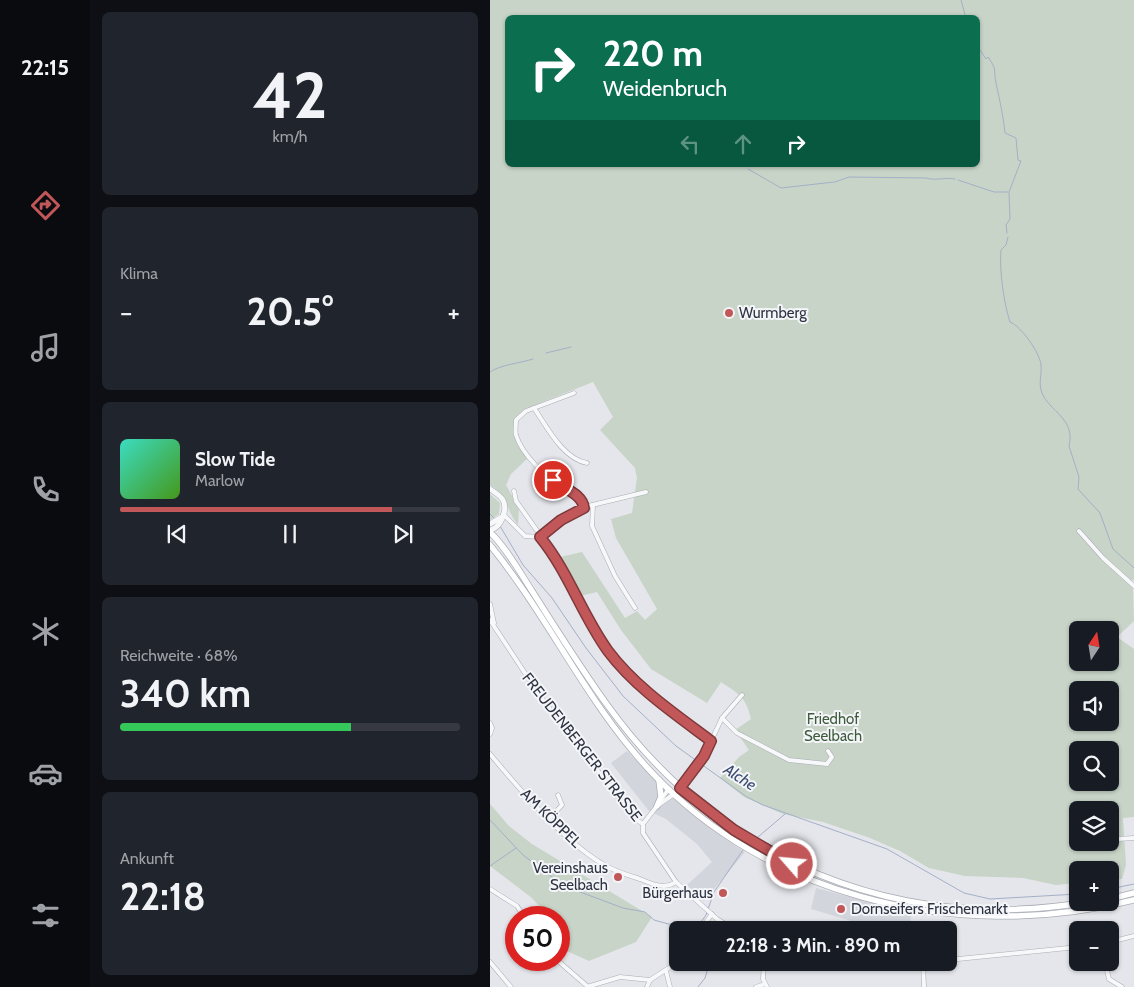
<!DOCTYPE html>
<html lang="de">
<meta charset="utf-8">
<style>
:root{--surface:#171b24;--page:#20242c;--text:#f1f3f6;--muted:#9ea1a6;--line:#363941;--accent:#c2575a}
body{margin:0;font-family:Cabin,sans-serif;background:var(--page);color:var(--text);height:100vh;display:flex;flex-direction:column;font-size:19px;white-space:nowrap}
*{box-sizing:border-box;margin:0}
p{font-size:16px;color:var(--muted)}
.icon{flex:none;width:28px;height:28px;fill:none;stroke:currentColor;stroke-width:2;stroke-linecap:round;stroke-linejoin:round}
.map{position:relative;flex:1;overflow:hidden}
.sheet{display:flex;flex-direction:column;gap:12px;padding:12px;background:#0d0f14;width:400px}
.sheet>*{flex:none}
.guide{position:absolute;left:15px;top:15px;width:475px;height:152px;border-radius:8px;box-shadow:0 1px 4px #0004;background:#0b6e4f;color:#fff;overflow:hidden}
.needle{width:32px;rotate:12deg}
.controls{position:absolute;left:579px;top:621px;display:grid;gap:10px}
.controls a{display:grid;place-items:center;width:50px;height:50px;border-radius:8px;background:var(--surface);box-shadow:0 1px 4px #0004;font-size:25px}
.speed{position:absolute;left:15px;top:906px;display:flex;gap:10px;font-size:25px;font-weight:700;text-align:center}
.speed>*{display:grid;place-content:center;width:65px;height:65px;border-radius:50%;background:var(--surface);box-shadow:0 1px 4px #0004;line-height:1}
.speed .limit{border:8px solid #d22;background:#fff;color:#111}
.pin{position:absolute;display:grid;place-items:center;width:42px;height:42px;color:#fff;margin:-21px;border:2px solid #fff;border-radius:50%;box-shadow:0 1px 5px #0007}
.me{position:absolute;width:55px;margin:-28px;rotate:297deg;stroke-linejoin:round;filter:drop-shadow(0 0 4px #0008)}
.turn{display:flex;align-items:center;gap:18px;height:105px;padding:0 15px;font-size:22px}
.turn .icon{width:65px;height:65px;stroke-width:2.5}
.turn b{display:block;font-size:35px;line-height:42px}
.lanes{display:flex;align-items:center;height:48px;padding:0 15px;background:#0003;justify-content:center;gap:25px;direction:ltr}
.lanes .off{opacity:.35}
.big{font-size:38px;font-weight:700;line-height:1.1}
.sheet .card{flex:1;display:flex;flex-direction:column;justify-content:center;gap:8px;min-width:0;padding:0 18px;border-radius:8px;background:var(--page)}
.sheet .dial{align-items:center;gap:0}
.dial b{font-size:65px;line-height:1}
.song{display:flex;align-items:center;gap:15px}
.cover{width:60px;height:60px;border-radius:8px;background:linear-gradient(135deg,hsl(170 70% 55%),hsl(100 70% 35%))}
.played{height:5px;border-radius:2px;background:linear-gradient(90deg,var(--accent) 80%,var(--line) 80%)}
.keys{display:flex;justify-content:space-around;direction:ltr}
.heat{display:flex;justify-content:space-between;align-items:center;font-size:28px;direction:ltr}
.charge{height:8px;border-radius:4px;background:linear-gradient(90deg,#34c759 68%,var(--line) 0)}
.trip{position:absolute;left:179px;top:921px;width:288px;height:50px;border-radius:8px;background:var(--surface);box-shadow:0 1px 4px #0004;font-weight:700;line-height:50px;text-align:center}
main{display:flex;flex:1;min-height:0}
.menu{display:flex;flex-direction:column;width:90px;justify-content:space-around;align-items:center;background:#090b0e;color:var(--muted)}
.menu .icon{width:35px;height:35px}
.menu .current{color:var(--accent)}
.menu b{font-size:22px;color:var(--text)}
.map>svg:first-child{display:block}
</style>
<main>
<nav class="menu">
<b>22:15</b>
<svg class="icon current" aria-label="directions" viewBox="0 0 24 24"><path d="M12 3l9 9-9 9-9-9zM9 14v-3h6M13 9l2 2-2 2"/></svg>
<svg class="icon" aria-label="music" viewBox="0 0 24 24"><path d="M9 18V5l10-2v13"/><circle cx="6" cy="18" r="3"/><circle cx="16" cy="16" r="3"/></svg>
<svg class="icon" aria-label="phone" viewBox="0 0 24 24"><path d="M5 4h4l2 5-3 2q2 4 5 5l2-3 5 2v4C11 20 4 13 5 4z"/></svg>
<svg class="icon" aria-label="climate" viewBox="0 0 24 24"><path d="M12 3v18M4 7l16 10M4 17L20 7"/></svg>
<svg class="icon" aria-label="car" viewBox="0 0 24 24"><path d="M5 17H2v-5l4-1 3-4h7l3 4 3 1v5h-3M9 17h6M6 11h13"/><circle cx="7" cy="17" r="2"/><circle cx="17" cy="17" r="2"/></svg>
<svg class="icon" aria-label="filters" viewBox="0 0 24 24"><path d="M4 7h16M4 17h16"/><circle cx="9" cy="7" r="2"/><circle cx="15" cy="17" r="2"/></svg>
</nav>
<section class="sheet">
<div class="card dial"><b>42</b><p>km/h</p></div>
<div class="card"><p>Klima</p>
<div class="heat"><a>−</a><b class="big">20.5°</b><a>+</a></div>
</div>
<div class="card">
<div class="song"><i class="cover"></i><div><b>Slow Tide</b><p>Marlow</p></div></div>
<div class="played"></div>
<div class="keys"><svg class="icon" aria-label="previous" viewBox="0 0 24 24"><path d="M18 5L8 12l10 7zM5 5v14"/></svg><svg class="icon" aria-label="pause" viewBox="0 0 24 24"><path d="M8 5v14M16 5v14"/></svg><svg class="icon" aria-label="next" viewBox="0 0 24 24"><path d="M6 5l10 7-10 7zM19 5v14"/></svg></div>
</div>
<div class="card"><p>Reichweite · 68%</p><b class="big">340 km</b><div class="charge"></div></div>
<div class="card"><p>Ankunft</p><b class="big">22:18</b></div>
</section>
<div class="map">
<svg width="644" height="987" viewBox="0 0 644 987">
<rect width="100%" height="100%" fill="#e5e6eb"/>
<g fill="#d3d5dd">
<polygon points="137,751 181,797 228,834 255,852 214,901 197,885 222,862 207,844 176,819 159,811 121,763"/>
<polygon points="326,888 421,913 420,930 378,930 378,926 321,909"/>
</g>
<g fill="#c8d4c7" fill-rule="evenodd">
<path d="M 0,0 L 644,0 L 644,579 L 640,583 L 643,589 L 644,621 L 627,637 L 644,649 L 644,817 L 633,818 L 636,865 L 632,879 L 620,880 L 620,870 L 588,870 L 587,883 L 566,885 L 533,878 L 475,876 L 439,868 L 410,851 L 380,838 L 333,822 L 293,814 L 254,797 L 230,778 L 249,757 L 259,750 L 245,730 L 261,719 C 256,697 249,694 231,682 L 217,703 L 161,669 L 131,630 L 107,592 L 90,596 L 70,557 L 92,552 L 135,618 L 147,611 L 155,620 L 167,609 L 126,538 L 121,519 L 142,513 L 147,478 L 145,468 L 110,430 L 123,417 L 103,382 L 50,403 L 25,418 L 26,438 L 38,458 L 21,474 L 16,485 L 29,508 L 28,525 C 15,509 19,496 0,485 ZM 18,18 L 488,18 L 488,165 L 18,165 ZM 588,630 L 620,630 L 620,662 L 588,662 ZM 588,690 L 620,690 L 620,722 L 588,722 ZM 588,750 L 620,750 L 620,782 L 588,782 ZM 588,810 L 620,810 L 620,842 L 588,842 Z"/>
<polygon points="0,494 10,503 9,514 0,520"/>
<polygon points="0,804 19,826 42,844 162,917 146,942 99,961 77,951 69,958 69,918 59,917 42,898 0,866"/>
</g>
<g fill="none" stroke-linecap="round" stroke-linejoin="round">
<g stroke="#a3b0c7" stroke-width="1">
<polyline points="471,0 476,18"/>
<path d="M 488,47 L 496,59 L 498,57 C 508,71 503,69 506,83 C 510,102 513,114 515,133 L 526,138 L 528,160 L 531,161 L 519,192 L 520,219 L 516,225 L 517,233"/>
<polyline points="258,169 291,188 344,182"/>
<polyline points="468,180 504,192 518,192"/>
<path d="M 345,182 L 359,177 L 436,178 C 446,181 454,177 465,179"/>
<path d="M 518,237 L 516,245 L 511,250 C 509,269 514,304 520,322 C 531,326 550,353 551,365 C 552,375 548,383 552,393 C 559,411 586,419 579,446 L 589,477 L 588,489 L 610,513 L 623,549 L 644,568"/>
<polyline points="56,353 81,347"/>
<path d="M 0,372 C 9,365 31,363 43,359"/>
<polyline points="0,514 5,519"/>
<polyline points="10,526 33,565 62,598 96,648 133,696 186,746 257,797 273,805 397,849 474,893 500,899 588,894"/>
<polyline points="0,820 33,855 74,886 133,908 155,912 164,920 200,930 206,929 216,915 224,892 253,850"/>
<polyline points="268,837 295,814"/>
<polyline points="0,866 26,848"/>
<polyline points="620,889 644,884"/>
<polyline points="208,987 215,978 220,962"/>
</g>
<g stroke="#aaadb5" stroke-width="5">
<g id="minor">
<path d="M 84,393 L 36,411 L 26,420 C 26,424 25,431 26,435 C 32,455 56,477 73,488 C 82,494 92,495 94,507"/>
<path d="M 44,408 C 57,427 73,459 97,463"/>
<polyline points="24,491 26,501 65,556 75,578 123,657 159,693 221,741"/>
<polyline points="103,505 102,526 125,576 145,608"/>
<polyline points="13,514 35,536 50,537 71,520 94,507 156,492"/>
<polyline points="589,531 613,558 644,586"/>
<polyline points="0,604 4,623"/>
<polyline points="0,620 50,696 145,819 153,824"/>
<polyline points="232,718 247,733 299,760 337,764 342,757 338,751"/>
<polyline points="0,723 2,728 0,734"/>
<path d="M 0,754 C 30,790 72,839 111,863 C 123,871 137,875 150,879 C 162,884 174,890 186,882"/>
<polyline points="191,786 214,756 232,718 252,695"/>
<polyline points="171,799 179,789"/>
<polyline points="59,819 72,805 68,795"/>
<polyline points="153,824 153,833 186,882 227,919 245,930"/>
<polyline points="153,824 167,806 184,794"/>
<polyline points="628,839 644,838"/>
<polyline points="0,889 27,906 35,918"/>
<polyline points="210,930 222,914"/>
<polyline points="620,942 644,936"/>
<polyline points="67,960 97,986"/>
<polyline points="458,960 588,947"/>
<polyline points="0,962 21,987"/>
<polyline points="274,962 273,979 277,987"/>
<polyline points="361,962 393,965 427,962"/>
<polyline points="433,962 434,987"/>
<polyline points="615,962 619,979 632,987"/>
<polyline points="176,971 180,987"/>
<polyline points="97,987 130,977 160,980 188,962"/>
<polyline points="157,987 160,980"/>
<polyline points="266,987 275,984"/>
</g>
</g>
<g stroke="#aaadb5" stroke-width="6">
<g id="tertiary">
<path d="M 0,489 C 4,492 10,495 13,500 C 18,510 11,528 0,530"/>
<polyline points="0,524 12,517"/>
</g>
</g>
<g stroke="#aaadb5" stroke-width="7">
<g id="secondary">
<path d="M 0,532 C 17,549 29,571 42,591 C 67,630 91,669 118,706 C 231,862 407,934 598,902"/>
<path d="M 0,545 C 53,610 89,686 142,750 C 261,896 466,945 644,900"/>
<polyline points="167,806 171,797 169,780"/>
<polyline points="620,899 644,893"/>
</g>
</g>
<use href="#minor" stroke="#f7f8f9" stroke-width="4"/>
<use href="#tertiary" stroke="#f7f8f9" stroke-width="5"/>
<use href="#secondary" stroke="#fff" stroke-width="5.5"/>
</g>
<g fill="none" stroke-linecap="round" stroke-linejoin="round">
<g stroke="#7e393a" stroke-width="12">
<path id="route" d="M 63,480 C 73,489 92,493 94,508 L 71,520 L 50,537 C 78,571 92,615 118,651 C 145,687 185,714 221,741 L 214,756 L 190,788 L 244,830 L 302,864"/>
</g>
<use href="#route" stroke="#c2575a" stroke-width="9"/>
</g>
<g fill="#c2575a" stroke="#f4f5f8" stroke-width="2">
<circle cx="239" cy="313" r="5"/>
<circle cx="128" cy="877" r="5"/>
<circle cx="233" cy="893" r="5"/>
<circle cx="351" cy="909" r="5"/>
</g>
<g text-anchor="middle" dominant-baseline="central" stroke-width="4" stroke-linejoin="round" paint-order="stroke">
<g font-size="15" fill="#2e3342" stroke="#f4f5f8" text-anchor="start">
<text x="249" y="313">Wurmberg</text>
<text x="118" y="868" text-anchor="end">Vereinshaus<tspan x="118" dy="17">Seelbach</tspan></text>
<text x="223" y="893" text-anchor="end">Bürgerhaus</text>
<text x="361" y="909">Dornseifers Frischemarkt</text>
</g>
<g font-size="15" fill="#3e5c3c" stroke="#f4f5f8">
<text x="343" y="719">Friedhof<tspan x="343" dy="17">Seelbach</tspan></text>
</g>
<g font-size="15" fill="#2e3342" stroke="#f4f5f8">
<text transform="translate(92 747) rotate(52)">FREUDENBERGER STRASSE</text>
<text transform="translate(61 818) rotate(44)">AM KÖPPEL</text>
</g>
<g font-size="16" font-style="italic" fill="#3b4d72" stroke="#f4f5f8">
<text transform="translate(250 777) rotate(33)">Alche</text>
</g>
</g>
</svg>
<div class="controls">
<a><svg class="needle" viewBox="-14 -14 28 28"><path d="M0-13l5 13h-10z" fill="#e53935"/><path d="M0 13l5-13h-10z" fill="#9ea1a6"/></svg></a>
<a><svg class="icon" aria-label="sound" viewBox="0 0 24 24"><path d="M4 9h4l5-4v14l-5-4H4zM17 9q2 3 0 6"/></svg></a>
<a><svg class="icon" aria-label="search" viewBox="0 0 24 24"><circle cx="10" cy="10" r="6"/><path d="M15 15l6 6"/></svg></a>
<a><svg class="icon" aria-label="layers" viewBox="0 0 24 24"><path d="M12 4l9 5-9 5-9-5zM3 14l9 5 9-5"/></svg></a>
<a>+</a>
<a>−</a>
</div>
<div class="speed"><div class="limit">50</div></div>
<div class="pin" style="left:63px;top:480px;background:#d93025"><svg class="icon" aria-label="arrive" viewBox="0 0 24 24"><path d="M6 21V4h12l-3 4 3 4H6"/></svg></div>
<svg class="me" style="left:302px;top:864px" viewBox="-20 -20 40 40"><circle r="17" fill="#c2575a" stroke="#fff" stroke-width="3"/><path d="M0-11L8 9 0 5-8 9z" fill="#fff"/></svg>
<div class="trip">22:18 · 3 Min. · 890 m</div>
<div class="guide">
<div class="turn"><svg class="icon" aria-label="right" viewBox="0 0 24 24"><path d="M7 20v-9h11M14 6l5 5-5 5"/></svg><div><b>220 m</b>Weidenbruch</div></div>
<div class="lanes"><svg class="icon off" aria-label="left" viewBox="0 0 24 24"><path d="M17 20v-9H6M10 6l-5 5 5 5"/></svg><svg class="icon off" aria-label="ahead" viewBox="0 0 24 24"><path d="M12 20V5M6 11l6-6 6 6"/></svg><svg class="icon" aria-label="right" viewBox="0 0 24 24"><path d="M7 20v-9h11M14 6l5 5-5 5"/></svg></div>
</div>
</div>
</main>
